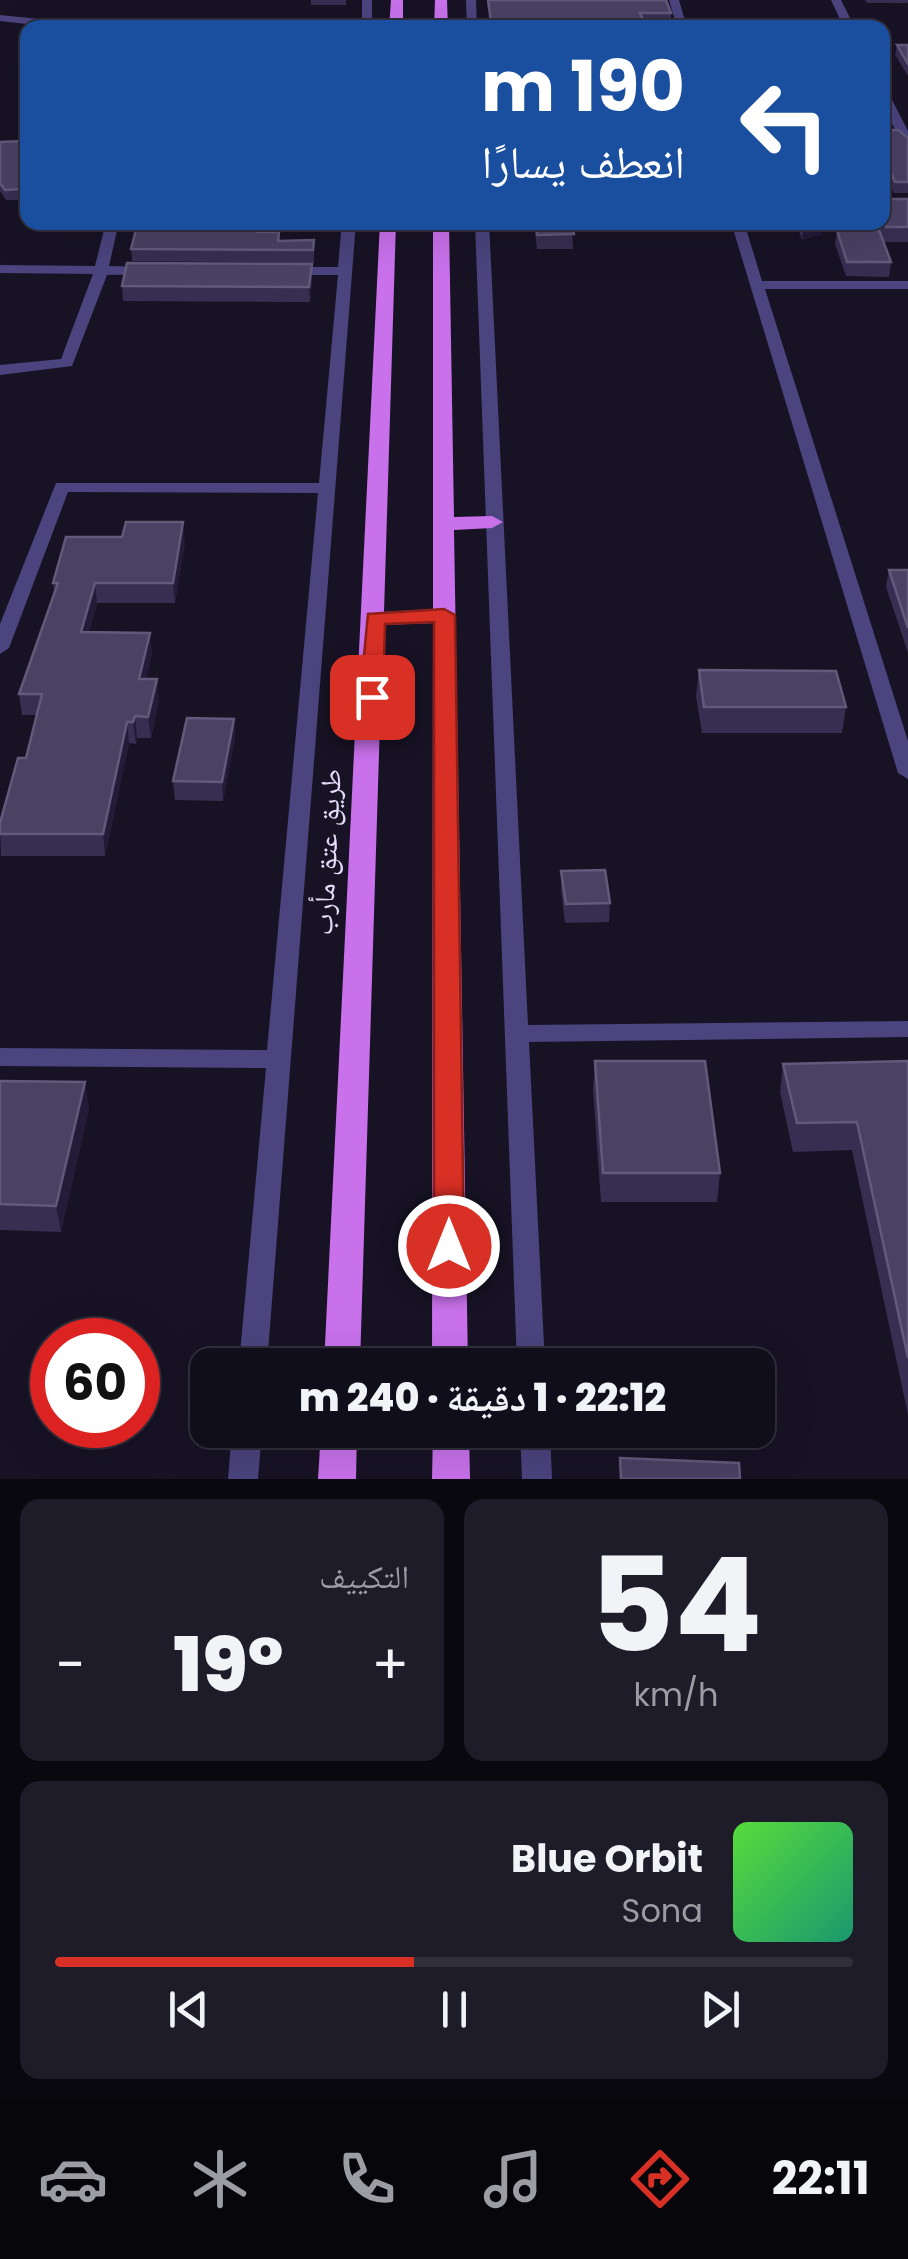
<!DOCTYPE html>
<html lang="ar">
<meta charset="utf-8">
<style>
:root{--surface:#110e1c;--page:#1e1c29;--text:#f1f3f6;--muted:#9c9ca3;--line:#302e3b;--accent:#d93025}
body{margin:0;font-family:Poppins,"Noto Naskh Arabic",sans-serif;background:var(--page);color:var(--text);direction:rtl;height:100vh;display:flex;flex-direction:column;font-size:38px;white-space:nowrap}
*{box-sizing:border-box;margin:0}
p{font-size:32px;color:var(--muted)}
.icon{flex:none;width:55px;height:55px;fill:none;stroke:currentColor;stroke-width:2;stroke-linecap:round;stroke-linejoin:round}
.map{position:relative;height:1479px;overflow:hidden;direction:ltr}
.panel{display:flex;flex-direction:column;gap:20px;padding:20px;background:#09080f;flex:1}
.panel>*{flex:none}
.guide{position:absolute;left:20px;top:20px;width:870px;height:210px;border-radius:20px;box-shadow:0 10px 40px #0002,0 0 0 2px var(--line);direction:rtl;background:#1a4fa0;color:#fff;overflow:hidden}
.speed{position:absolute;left:30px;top:1318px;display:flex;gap:20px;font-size:50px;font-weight:700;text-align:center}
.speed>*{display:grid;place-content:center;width:130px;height:130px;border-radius:50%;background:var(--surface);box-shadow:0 10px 40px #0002,0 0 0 2px var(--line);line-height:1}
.speed .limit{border:15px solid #d22;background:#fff;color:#111}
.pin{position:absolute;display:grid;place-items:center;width:85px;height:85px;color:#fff;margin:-42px;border-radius:20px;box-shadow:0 5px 15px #0006}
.me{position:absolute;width:110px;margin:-55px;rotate:0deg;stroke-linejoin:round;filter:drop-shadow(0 0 8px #0008)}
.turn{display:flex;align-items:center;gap:35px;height:210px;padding:0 40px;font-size:45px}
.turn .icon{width:130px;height:130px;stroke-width:2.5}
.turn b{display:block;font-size:70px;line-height:85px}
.big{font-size:75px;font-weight:800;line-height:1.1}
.panel .tile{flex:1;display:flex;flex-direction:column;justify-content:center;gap:15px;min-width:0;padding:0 35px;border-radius:20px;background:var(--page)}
.panel .dial{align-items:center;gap:0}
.dial b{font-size:130px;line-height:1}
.song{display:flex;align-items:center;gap:30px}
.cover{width:120px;height:120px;border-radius:15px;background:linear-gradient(135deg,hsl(110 70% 55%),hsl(160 70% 35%))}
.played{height:10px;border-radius:5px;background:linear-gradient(90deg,var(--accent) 45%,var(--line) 45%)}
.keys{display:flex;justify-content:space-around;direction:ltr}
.heat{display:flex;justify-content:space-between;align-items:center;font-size:55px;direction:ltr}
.panel .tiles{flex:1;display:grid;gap:20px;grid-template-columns:1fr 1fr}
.tile:last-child{grid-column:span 2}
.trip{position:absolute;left:190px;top:1348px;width:585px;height:100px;border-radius:20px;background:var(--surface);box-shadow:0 10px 40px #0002,0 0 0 2px var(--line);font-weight:800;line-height:100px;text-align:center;direction:rtl}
.tabs{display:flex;height:160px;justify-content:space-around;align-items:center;background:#07060b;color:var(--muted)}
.tabs .icon{width:70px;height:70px}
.tabs .current{color:var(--accent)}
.tabs b{font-size:45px;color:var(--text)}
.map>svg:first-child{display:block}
</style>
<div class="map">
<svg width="908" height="1479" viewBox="0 0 908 1479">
<rect width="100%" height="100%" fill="#171325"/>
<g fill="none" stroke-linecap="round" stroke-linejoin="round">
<g fill="#4b447e" fill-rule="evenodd">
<rect x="362" y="0" width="10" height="28"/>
<polygon points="466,0 476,0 477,28 467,28"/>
<polygon points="669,0 679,0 687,28 677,28"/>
<polygon points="831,0 841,0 855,28 844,28"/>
<polygon points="0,15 99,25 104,28 63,28 0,21"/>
<polygon points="882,89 888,92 908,131 908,147 902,143 882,104"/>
<polygon points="106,222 119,222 109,266 152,267 159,271 157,274 107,275 72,366 0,375 0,365 61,359 93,274 0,273 0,265 95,266"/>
<polygon points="342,222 356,222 267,1365 239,1365 266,1068 0,1066 0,1048 267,1050 318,493 68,492 9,648 0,654 0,624 56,483 319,483 338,275 286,275 279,271 286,267 338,267"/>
<polygon points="475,222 489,222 528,1025 908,1021 908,1037 529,1042 545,1365 517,1365"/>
<polygon points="731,222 744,222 762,281 908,281 908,289 765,289 908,741 908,779 898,773"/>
<polygon points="232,1430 262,1430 258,1479 228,1479"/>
<polygon points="520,1430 550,1430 552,1479 522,1479"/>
</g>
<g fill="#c871eb" fill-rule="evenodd">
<polygon points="391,0 403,0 403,28 389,28"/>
<polygon points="435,0 447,0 448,28 434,28"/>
<polygon points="380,222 396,222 384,612 433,609 433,222 449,222 454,517 492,516 503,522 492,528 454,530 468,1365 432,1365 433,623 383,625 360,1365 324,1365"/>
<polygon points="321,1430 357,1430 356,1479 318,1479"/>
<polygon points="433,1430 469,1430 470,1479 432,1479"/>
</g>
</g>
<g fill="#382e51">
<rect x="311" y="0" width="35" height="5"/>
<polygon points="487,0 666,0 671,13 671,24 645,24 647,28 490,28"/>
<polygon points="865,0 908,0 908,3 867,3"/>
<polygon points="897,45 908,45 908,76 895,55"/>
<polygon points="882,130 908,138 908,193 894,193 882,167"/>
<polygon points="28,136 28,191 25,191 22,200 6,200 0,191 0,142 25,141"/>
<polygon points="882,199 908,199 908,242 884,242 877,222 882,222"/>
<polygon points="138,222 264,222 262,232 279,232 280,241 314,240 314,263 132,261 131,249"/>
<polygon points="534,222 572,222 573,249 537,249"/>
<polygon points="796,222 823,222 822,234 802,240"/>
<polygon points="837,230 891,262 889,277 846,276 835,244"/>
<polygon points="312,279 310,302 123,301 122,286"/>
<polygon points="122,537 185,542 175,603 97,603 89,632 152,653 146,679 159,700 151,738 137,738 136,744 129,743 105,856 1,856 0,823 26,758 37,715 22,715 19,694 54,592 53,583"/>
<polygon points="889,570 908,570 908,653 886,587"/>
<polygon points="699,670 846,707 842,733 702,733 696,696"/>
<polygon points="234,719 235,738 223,801 175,800 173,781"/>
<polygon points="561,871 610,903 609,922 565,923 561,890"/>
<polygon points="595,1061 720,1173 717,1202 601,1202 593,1089"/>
<polygon points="908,1061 908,1415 852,1150 793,1152 780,1092 783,1064"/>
<polygon points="0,1081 89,1108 61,1232 0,1230"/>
</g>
<g fill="#231b38">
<polygon points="23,181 25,191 22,200 20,189"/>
<polygon points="819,222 823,222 822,234 802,240 804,227"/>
<polygon points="312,264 312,279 310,302 309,287"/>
<polygon points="183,522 185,542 175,603 173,583"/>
<polygon points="95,583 97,603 83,653 81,632"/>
<polygon points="150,633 152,653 141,700 139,679"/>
<polygon points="157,679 159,700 151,738 148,717"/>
<polygon points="135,716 137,738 136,744 133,722"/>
<polygon points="234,719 235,738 223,801 222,782"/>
<polygon points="127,722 129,743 105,856 103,834"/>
<polygon points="85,1082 89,1108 61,1232 56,1206"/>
</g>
<g fill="#4a4163" stroke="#62597b" stroke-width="2.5">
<polygon points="488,0 666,0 671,13 640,13 647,28 492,28"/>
<polygon points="897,45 908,45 908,64"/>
<polygon points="882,130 898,130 908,138 908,182 895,182 882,152"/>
<polygon points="28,136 28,181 23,181 20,189 5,190 0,183 0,142 25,141"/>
<polygon points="882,199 908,199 908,227 886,227 882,218"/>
<polygon points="138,222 260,222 257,232 279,232 278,241 314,240 313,250 131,249"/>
<polygon points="536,222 572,222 574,234 537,235"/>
<polygon points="802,222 819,222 804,227"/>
<polygon points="837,230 879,230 891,262 847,262"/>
<polygon points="127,263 312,264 309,287 122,286"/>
<polygon points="126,522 183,522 173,583 95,583 81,632 150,633 139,679 157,679 148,717 135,716 133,722 127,722 103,834 0,834 0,823 18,758 26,758 42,694 19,694 58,583 53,583 66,537 122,537"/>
<polygon points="889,570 908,570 908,628"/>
<polygon points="699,670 836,671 846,707 704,707"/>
<polygon points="187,718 234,719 222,782 173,781"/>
<polygon points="605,870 610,903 566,904 561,871"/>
<polygon points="595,1061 705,1061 720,1173 603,1173"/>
<polygon points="908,1061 908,1358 857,1122 797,1123 783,1064"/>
<polygon points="0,1081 85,1082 56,1206 0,1204"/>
<polygon points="620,1458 739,1463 740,1479 621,1479"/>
</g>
<polygon fill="#d93025" stroke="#8d1f18" stroke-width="2.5" points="444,609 455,615 464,1246 460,1255 449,1258 438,1255 434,1246 434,622 385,624 383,697 372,704 360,697 368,614"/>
<g text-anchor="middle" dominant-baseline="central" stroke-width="10" stroke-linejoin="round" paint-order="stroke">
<g font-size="28" fill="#e2dcfa" stroke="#171325">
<text transform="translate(327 852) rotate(-87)">طريق عتق مأرب</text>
</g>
</g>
</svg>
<div class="speed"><div class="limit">60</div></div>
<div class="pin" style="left:372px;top:697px;background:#d93025"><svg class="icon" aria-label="arrive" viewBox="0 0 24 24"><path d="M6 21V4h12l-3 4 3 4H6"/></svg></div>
<svg class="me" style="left:449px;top:1246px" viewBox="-20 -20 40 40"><circle r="17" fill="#d93025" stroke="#fff" stroke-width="3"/><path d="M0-11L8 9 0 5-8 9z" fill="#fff"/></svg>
<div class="trip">22:12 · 1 دقيقة · 240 m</div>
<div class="guide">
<div class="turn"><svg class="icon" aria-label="left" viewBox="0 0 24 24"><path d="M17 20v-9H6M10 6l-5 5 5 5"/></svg><div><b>190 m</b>انعطف يسارًا</div></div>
</div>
</div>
<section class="panel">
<div class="tiles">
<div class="tile dial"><b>54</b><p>km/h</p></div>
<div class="tile"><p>التكييف</p>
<div class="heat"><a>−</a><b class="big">19°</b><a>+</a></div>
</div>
<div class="tile">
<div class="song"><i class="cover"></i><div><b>Blue Orbit</b><p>Sona</p></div></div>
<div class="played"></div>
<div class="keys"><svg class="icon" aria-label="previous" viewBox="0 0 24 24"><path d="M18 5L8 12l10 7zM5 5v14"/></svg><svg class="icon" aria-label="pause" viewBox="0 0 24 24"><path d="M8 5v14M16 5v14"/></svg><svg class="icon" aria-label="next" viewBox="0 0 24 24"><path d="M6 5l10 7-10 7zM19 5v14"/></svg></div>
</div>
</div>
</section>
<nav class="tabs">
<b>22:11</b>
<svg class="icon current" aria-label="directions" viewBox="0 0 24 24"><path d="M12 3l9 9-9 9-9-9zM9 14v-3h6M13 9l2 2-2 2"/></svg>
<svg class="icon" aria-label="music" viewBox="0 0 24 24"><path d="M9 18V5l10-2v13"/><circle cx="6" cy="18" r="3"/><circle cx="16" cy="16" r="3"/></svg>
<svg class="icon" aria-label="phone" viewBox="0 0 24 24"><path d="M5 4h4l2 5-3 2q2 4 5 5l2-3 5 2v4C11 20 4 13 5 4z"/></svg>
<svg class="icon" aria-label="climate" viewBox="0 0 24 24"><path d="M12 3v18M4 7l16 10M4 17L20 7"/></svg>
<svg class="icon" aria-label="car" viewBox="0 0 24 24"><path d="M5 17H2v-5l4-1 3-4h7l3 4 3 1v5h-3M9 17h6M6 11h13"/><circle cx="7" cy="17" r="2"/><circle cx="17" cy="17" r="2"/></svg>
</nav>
